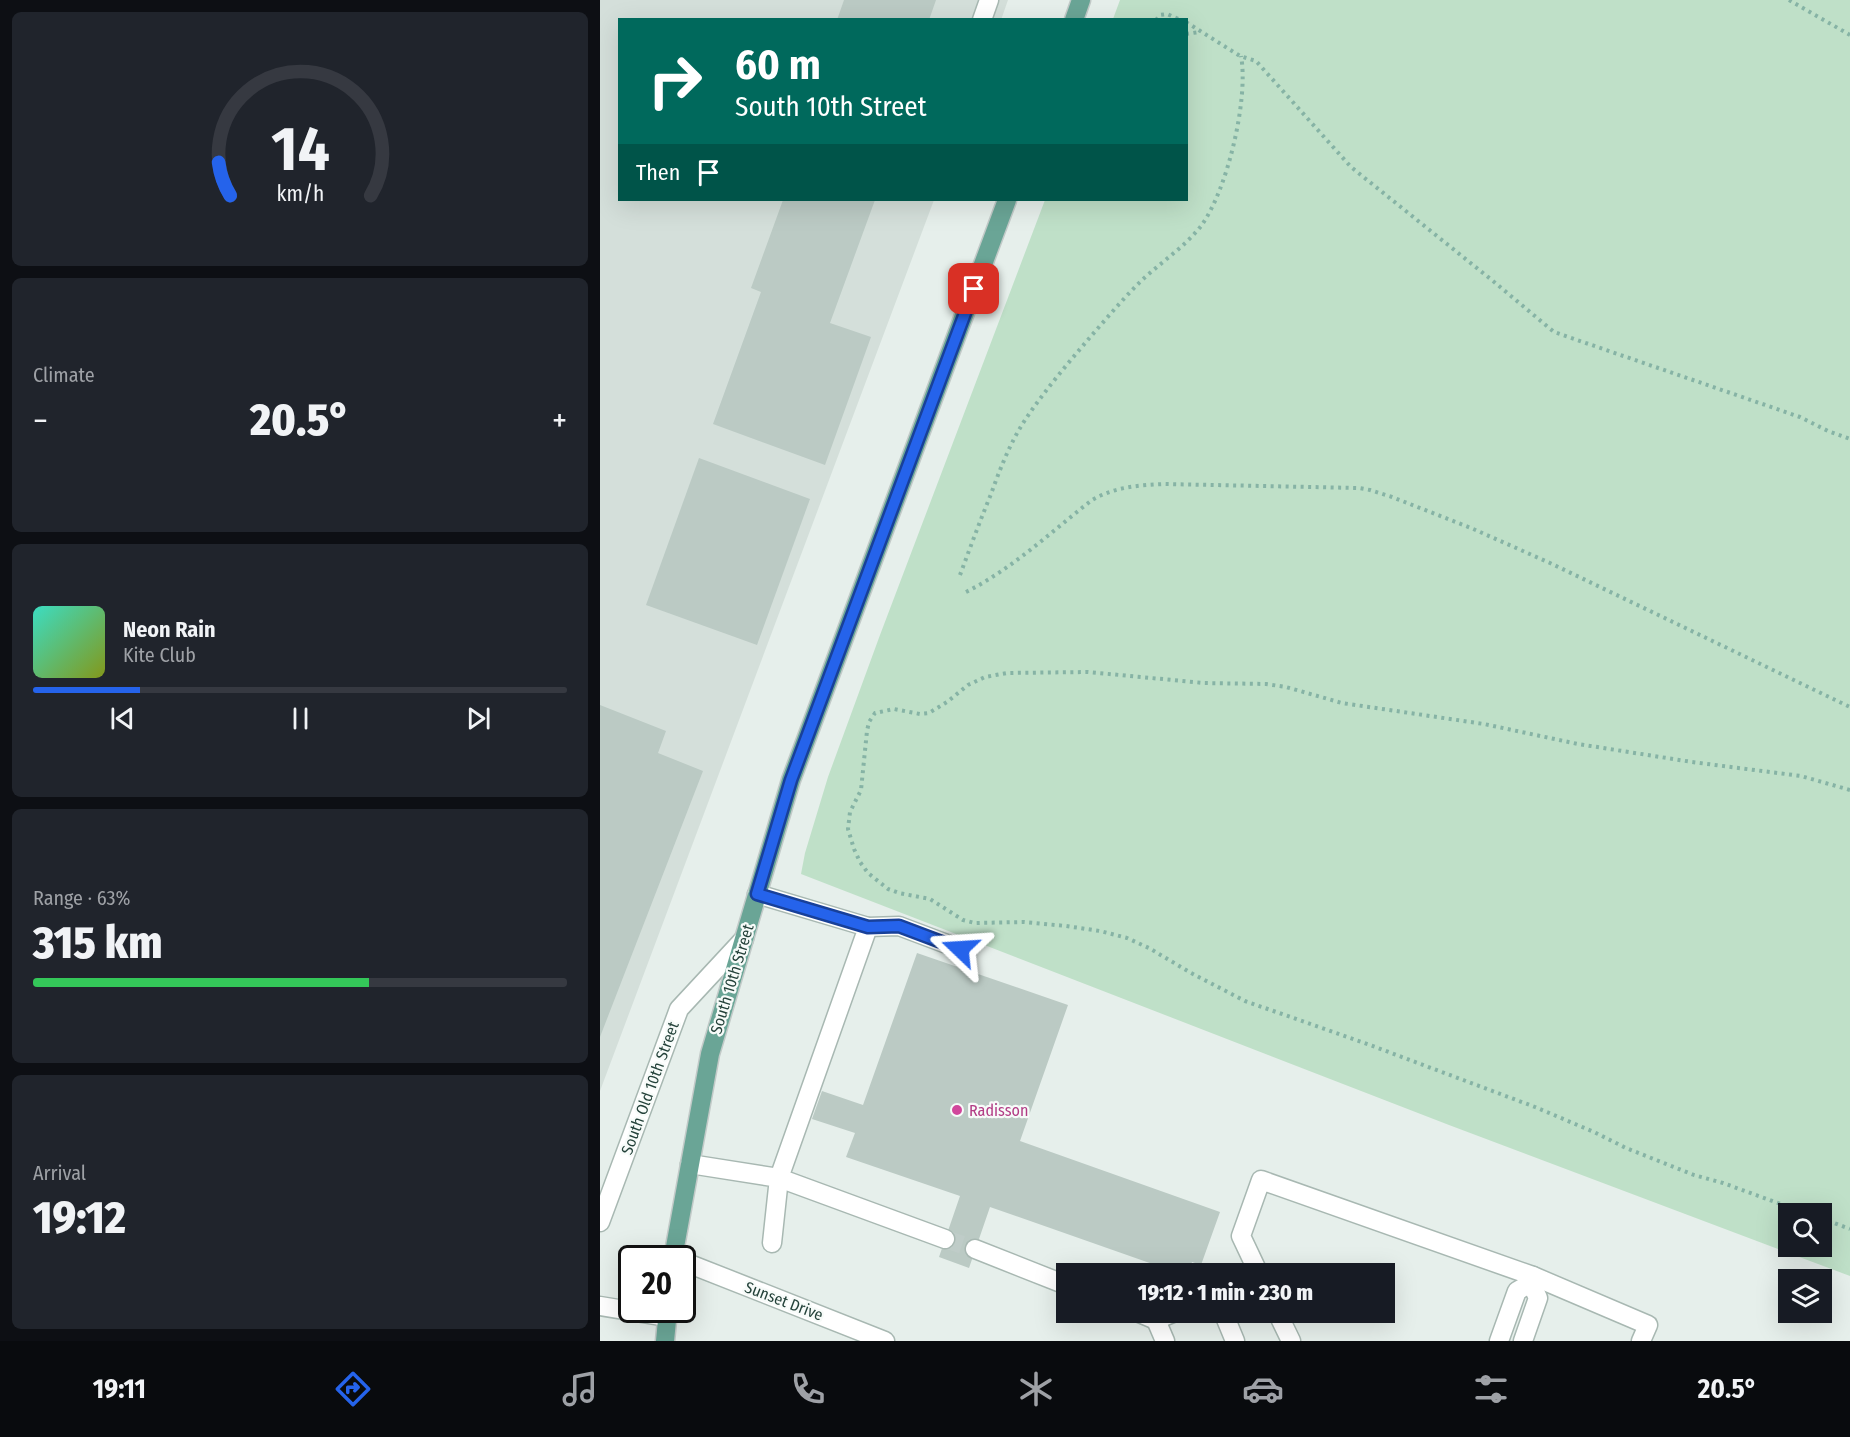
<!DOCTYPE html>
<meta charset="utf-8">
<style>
:root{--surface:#171b24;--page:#20242c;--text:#f1f3f6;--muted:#9ea1a6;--line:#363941;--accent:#2563eb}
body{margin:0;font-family:"Fira Sans Condensed",sans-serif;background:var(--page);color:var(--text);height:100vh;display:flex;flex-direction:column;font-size:22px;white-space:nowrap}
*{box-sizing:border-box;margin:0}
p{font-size:20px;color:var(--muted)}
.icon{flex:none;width:33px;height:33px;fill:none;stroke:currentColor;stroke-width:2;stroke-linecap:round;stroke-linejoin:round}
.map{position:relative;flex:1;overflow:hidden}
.details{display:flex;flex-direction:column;gap:12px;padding:12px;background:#0d0f14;width:600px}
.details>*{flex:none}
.top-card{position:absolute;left:18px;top:18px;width:570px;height:183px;border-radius:0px;box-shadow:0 6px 24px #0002;background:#00695c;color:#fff;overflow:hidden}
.tools{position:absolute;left:1178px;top:1203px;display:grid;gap:12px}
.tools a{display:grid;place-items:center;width:54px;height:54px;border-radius:0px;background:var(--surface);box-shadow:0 6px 24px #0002;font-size:30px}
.speed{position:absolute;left:18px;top:1245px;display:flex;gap:12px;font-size:30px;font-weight:700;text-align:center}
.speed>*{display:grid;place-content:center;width:78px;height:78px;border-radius:50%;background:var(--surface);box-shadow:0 6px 24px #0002;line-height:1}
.speed .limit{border:3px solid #111;border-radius:9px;background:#fff;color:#111}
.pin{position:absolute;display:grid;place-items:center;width:51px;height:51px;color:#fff;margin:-26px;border-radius:12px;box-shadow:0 3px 9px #0006}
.me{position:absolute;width:66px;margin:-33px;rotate:290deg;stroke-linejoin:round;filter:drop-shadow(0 0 4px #0008)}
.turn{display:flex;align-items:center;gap:21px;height:126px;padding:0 18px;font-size:27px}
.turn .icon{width:78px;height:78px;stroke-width:2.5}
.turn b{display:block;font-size:42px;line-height:51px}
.then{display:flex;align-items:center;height:57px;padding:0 18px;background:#0003;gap:12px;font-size:22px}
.big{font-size:45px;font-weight:800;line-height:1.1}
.details .widget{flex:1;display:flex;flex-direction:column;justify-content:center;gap:9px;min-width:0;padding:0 21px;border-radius:9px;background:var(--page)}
.details .dial{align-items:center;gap:0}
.dial svg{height:156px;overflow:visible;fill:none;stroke:var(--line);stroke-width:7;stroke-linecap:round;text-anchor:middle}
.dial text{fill:var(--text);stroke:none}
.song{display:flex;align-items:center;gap:18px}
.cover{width:72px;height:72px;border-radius:9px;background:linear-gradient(135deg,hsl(170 70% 55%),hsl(70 70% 35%))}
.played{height:6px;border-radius:3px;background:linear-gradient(90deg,var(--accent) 20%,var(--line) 20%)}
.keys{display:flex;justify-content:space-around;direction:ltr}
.heat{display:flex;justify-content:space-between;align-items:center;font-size:33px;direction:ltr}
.charge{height:9px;border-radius:4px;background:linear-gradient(90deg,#34c759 63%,var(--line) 0)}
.trip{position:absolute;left:456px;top:1263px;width:339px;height:60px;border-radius:0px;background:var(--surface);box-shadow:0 6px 24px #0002;font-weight:800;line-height:60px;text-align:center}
.tab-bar{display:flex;height:96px;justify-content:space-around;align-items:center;background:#090b0e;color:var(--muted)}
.tab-bar .icon{width:42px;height:42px}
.tab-bar .current{color:var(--accent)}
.tab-bar b{font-size:27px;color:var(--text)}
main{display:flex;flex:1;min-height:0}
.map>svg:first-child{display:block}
</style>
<main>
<section class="details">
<div class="widget dial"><svg viewBox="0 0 100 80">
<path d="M14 69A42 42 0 1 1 86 69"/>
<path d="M14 69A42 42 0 0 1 8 52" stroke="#2563eb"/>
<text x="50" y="56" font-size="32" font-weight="700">14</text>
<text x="50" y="72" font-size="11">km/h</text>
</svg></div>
<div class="widget"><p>Climate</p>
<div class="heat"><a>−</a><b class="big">20.5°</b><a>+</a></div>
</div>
<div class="widget">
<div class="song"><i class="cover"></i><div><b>Neon Rain</b><p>Kite Club</p></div></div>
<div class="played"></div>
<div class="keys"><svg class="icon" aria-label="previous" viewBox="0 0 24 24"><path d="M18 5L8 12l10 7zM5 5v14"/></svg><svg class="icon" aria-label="pause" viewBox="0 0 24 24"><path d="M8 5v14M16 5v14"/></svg><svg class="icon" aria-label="next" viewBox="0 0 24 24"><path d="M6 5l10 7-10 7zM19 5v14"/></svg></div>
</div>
<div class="widget"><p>Range · 63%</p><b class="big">315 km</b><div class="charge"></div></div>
<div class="widget"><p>Arrival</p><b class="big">19:12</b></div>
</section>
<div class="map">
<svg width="1250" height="1341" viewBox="0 0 1250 1341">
<rect width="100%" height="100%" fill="#e6efeb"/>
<polygon fill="#d4dfda" points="0,0 408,0 401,20 20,20 20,200 334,200 0,1091"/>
<path fill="#bfe0c8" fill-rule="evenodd" d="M 520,0 L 1250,0 L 1250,1276 L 849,1125 L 201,874 L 205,853 L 228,777 L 280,635 L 445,200 L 586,200 L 586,20 L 513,19 ZM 1188,1214 L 1221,1214 L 1221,1246 L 1188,1246 Z"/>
<g fill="#bbcac4">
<polygon points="244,0 336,0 329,20 237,20"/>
<polygon points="183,200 275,200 230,323 271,337 225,465 113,424 161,292 151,288"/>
<polygon points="99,458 210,499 157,645 46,605"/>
<polygon points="0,705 66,731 58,753 103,771 0,1037"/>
<polygon points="317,953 468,1005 420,1141 620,1212 601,1265 592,1262 588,1274 581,1274 390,1207 369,1268 339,1257 360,1196 246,1157 255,1133 212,1119 222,1091 263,1105"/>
</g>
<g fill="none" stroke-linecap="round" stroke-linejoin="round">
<polyline stroke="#bfccc8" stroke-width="18" stroke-dasharray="18 9" stroke-linecap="butt" points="345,1239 375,1249"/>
<g stroke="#a8b8b2" stroke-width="21">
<g id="minor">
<polyline points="382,20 389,0"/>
<polyline points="157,894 268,927 179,1178 345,1239"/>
<polyline points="268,927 299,926 360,949"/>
<polyline points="90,1164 179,1178 172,1243"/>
<polyline points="0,1222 79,1009 144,939"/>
<polyline points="375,1249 466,1285"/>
<polyline points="82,1261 285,1341"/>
<polyline points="659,1274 641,1236 661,1180 933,1276 931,1283 938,1298 923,1341"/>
<polyline points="933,1276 1048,1325 1041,1341"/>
<polyline points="0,1306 67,1317"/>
<polyline points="537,1312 556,1320 575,1312"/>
<polyline points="623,1312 635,1341"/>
<polyline points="677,1312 691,1341"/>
<polyline points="556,1320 565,1341"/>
<polyline points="899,1341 917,1291 931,1283"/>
</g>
</g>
<g stroke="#c2cac8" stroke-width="21">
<g id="major">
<polyline points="474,20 481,0"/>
<polyline points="73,1258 110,1054 191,780 407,200"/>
<polyline points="65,1341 68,1310"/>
</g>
</g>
<g stroke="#86b3a5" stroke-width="4" stroke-dasharray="3 4.5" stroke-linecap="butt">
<polyline points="1189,0 1250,35"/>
<polyline points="556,20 560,15 567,14 581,20"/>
<polyline points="586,22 640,56 656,61 751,167 893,281 954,332 1200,417 1228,431 1250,439"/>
<polyline points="586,34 599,32"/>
<path d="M 360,575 C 370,548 380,521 391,494 C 400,469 410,443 425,420 C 445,390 469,362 492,335 C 507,318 522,300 538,284 C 558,264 584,248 601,226 C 627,191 649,99 641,56"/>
<path d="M 366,592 C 412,569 451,532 492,500 C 514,487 539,485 565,484 L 759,488 L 770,490 L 792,497 L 871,528 L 950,563 L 1250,707"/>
<polyline points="1208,1214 1123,1183 1094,1175 1026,1148 994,1132 935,1107 770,1045 645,1001 591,973 549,948 527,938 500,931 466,926 424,922 375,923 363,920 330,899 299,893 288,889 268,873 260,862 254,849 248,829 250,812 261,790 267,731 269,722 275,713 294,709 320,714 329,713 347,702 368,685 385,677 407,673 488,672 604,683 666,684 686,687 742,703 884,724 978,744 1092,762 1201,776 1250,790"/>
<polyline points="1221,1218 1250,1229"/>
</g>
<use href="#minor" stroke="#fff" stroke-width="18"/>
<use href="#major" stroke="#6aa596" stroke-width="18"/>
</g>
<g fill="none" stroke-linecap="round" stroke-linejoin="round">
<g stroke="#184099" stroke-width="15">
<polyline id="route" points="360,949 299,926 268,927 157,894 191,780 374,289"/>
</g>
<use href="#route" stroke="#2563eb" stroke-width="10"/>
</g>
<circle fill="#d1479c" stroke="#f7fbf9" stroke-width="2" cx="357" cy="1110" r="6"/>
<g text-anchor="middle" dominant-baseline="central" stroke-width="4.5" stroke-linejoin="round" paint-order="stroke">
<g font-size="16" fill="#24423a" stroke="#f7fbf9">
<text transform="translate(132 979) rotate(-73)">South 10th Street</text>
<text transform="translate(50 1088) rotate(-70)">South Old 10th Street</text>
<text transform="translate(184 1301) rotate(21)">Sunset Drive</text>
</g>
<g font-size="16" fill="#b23c85" stroke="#f7fbf9" text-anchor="start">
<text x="369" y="1110">Radisson</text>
</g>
</g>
</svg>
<div class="tools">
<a><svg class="icon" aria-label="search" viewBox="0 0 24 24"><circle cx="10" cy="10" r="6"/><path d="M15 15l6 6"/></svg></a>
<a><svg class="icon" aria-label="layers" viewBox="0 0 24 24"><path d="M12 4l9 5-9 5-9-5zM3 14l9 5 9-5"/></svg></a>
</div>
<div class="speed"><div class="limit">20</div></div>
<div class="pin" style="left:374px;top:289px;background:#d93025"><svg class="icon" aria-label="arrive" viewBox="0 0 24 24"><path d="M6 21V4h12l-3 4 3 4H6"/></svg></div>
<svg class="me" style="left:360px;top:949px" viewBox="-20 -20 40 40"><path d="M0-17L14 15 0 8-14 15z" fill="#2563eb" stroke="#fff" stroke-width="4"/></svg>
<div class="trip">19:12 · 1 min · 230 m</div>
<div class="top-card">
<div class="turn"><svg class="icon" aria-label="right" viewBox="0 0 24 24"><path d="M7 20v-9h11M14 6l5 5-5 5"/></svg><div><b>60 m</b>South 10th Street</div></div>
<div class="then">Then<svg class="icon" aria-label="arrive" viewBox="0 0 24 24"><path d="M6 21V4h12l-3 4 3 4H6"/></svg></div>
</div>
</div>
</main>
<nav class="tab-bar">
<b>19:11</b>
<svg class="icon current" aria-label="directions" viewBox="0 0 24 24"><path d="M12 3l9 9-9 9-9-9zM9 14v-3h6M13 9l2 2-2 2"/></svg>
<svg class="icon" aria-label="music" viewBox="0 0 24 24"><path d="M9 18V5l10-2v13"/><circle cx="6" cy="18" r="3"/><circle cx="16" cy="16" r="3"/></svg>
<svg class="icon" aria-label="phone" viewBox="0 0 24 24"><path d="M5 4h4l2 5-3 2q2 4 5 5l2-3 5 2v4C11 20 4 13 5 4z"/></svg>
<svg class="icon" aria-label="climate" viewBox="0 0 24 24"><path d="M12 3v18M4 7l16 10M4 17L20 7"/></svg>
<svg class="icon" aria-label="car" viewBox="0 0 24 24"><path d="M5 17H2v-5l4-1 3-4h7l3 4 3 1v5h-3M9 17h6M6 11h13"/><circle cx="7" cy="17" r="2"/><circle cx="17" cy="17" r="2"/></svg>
<svg class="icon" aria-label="filters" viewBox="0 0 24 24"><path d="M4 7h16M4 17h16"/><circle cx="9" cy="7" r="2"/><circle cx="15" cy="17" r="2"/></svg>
<b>20.5°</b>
</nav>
